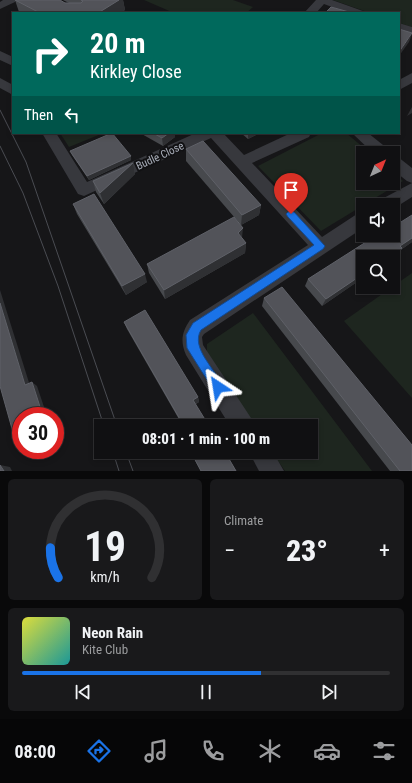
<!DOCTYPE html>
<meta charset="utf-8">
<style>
:root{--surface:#101012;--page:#19191b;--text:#f1f3f6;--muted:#9c9d9f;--line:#303032;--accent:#1a73e8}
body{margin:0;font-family:"Roboto Condensed",sans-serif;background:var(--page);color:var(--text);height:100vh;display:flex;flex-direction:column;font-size:15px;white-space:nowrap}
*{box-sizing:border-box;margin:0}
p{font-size:13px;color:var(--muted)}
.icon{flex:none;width:22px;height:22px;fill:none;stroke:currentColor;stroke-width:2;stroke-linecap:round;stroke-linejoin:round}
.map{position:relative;height:471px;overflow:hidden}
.sheet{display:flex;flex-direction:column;gap:8px;padding:8px;background:#09090a;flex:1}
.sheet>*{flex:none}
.banner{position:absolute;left:12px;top:12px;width:388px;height:122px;border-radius:0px;box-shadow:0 2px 6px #0003,0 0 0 1px var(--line);background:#00695c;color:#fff;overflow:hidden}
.needle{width:26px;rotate:43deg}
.tools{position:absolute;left:356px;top:146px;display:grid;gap:8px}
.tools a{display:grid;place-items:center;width:44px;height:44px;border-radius:0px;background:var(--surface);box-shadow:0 2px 6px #0003,0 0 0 1px var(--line);font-size:20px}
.speed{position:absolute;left:12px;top:407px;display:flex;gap:8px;font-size:20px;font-weight:700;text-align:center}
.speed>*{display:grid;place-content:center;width:52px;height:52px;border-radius:50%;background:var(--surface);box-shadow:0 2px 6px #0003,0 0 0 1px var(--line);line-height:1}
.speed .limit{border:6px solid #d22;background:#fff;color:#111}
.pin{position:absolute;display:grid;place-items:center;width:34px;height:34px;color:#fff;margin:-41px -17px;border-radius:50% 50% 50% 0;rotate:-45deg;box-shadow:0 0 4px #0007}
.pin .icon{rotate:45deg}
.me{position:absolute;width:44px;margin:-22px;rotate:327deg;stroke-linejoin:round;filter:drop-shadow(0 0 3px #0008)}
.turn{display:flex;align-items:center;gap:14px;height:84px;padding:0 12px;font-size:18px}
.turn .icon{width:52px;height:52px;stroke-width:2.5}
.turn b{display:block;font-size:28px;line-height:34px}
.then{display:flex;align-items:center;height:38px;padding:0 12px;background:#0003;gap:8px;font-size:15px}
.big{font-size:30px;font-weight:800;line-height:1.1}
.sheet .tile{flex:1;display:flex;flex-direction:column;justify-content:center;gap:6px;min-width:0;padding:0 14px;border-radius:6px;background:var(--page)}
.sheet .dial{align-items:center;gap:0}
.dial svg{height:104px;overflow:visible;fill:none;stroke:var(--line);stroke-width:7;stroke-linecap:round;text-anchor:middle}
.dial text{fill:var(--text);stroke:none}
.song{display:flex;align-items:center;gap:12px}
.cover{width:48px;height:48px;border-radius:6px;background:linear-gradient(135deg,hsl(60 70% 55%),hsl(180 70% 35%))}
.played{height:4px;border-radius:2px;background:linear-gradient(90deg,var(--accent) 65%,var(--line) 65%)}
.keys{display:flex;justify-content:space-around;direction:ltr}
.heat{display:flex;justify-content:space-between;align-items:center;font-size:22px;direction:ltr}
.sheet .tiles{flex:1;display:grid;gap:8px;grid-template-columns:1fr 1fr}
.tile:last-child{grid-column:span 2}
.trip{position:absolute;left:94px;top:419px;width:224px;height:40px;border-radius:0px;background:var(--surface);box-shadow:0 2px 6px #0003,0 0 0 1px var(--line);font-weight:800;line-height:40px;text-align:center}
.tabs{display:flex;height:64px;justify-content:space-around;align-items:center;background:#060607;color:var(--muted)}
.tabs .icon{width:28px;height:28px}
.tabs .active{color:var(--accent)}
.tabs b{font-size:18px;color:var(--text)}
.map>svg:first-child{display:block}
</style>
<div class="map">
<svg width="412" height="471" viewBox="0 0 412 471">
<rect width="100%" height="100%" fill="#161618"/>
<g fill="#1e261f">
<polygon points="144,0 233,0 253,7 246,13 174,13"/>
<polygon points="333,0 412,0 412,27 399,23 399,13 370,13"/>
<polygon points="60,133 99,133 101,134 69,147"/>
<polygon points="322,133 346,133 370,153 363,153 363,183 393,183 393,172 403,181 321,231 258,166"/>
<polygon points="412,273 412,398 344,321"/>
<polygon points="253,313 372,471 285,471 272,452 311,452 311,426 255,426 207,352 207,344"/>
</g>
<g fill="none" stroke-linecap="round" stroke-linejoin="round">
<g fill="#37383d" fill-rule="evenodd">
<polygon points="3,0 16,0 15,2 0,9 0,2"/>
<polygon points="316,0 332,0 363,11 365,13 348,13 324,4 316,13 304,13"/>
<polygon points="399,23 412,27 412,34 399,30"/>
<polygon points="0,51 13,57 13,66 0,60"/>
<polygon points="412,73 412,83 399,90 399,80"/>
<polygon points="0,78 13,85 13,95 0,88"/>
<path d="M 42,133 L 56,133 L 87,182 L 196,133 L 223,133 L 244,155 L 291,133 L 311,133 L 309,137 L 252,163 L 322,237 L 357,214 L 363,212 L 363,228 L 204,334 L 202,337 L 203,345 L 251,418 L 254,426 L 230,426 L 186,355 C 180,341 182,332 190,320 L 308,245 L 211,138 L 84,196 L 78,194 Z"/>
<polygon points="352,133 368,133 388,149 390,153 373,153"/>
<polygon points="393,155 398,157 412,168 412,197 393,209 393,205 378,205 380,200 412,183 407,181 393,170"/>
<polygon points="249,452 273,452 284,471 259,471"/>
</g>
<g stroke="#4a4c52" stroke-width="1">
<polyline points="0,110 26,162 117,426"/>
<polyline points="0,146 23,193 58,286 104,426"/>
<polyline points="113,452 119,471"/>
<polyline points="126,452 133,471"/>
</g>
</g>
<g fill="#47494d">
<polygon points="15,0 69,3 63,0 123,0 125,10 119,13 21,13 19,12"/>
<polygon points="140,133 175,133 175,137 163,146"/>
<polygon points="241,133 260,133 248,139"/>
<polygon points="186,149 261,205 259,215 241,225 186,161"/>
<polygon points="70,151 131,160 89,180 72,155"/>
<polygon points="133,163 135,174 104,204 96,192 93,181"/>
<polygon points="73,204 147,282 126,295 77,214"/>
<polygon points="412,215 412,242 402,249 396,256 393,258 393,257 322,306 305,286 308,279 393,235"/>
<polygon points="242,238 246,243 245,253 165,299 149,273 147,264"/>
<polygon points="264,298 412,471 390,471 262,306"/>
<polygon points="124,322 198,397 199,402 196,404 180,421 127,329"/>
<polygon points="190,452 225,452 236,471 201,471"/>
</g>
<g fill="#2f3033">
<polygon points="119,0 123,0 125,10 119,13 98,13"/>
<polygon points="412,34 409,42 399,56 399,52"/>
<polygon points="412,107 412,113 407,116"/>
<polygon points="169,133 175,133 175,137 163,146 162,138"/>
<polygon points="248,133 260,133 248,139"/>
<polygon points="131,156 131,160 89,180 87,176"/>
<polygon points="133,163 135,174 104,204 100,193"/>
<polygon points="261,205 259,215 241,225 242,215"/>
<polygon points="243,228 242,238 238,233"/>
<polygon points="412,238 412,242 402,249 396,256 393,258 393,257 389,257 400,246"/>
<polygon points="246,243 245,253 165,299 164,290"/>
<polygon points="145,274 147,282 126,295 122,286"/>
<polygon points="363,274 363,278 322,306 326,299"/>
<polygon points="0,290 31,389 25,385 0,303"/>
<polygon points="32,382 37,386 47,416 43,416"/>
<polygon points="198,397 199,402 194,405 193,400"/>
<polygon points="21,440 21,445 16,443"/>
<polygon points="0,465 10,467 12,471 4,471"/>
</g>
<g fill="#525359" stroke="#5f6168">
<polygon points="15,0 60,0 65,3 81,3 83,1 81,0 119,0 98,13 40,13"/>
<polygon points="331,7 349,12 348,13 325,13"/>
<polygon points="399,29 412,33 399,52"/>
<polygon points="112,133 131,156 87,176 70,151"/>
<polygon points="153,133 169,133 162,138"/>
<polygon points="203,141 261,205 242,215 186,149"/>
<polygon points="133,163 100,193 93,181"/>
<polygon points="94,194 145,274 122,286 73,204"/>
<polygon points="412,215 412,238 400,246 402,248 389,257 363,257 363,274 326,299 308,279 377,235 393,235 393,227"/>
<polygon points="234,217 243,228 238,233 246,243 164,290 147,264"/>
<polygon points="282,287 412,445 412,471 400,471 264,298"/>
<polygon points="0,303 25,385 32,382 43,416 21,416 21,440 16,443 0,386"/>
<polygon points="145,310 198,397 193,400 209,426 176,426 175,425 181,421 124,322"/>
<polygon points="191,452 225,452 236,471 201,471"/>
<polygon points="0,465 4,471 0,471"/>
</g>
<path fill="#1a73e8" stroke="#114b97" d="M 291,211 L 294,212 L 325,246 L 323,249 L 201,330 C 190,348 216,370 224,387 L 222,391 L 218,392 L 214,391 L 187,348 L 186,335 L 193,323 L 314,245 L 288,217 L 286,214 L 288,212 Z"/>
<g text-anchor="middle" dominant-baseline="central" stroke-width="4" stroke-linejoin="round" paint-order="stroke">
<g font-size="11" fill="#a8adb8" stroke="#111113">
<text transform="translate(160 156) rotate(-25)">Budle Close</text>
</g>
</g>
</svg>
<div class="tools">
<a><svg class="needle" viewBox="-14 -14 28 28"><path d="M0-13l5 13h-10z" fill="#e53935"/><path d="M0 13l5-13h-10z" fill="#9c9d9f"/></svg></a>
<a><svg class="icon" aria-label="sound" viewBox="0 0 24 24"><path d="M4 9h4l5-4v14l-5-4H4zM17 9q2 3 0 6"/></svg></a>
<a><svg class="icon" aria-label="search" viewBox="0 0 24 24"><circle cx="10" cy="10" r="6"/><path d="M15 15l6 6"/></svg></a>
</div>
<div class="speed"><div class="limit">30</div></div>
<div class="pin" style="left:291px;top:214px;background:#d93025"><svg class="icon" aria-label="arrive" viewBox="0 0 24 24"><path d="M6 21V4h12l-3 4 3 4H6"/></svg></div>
<svg class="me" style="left:218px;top:387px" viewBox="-20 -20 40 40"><path d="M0-17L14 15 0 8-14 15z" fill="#1a73e8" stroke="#fff" stroke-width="4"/></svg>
<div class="trip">08:01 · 1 min · 100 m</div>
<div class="banner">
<div class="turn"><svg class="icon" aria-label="right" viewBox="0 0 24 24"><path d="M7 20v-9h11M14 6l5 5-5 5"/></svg><div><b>20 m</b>Kirkley Close</div></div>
<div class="then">Then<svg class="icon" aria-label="left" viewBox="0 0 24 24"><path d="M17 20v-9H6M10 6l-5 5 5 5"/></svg></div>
</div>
</div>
<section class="sheet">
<div class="tiles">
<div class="tile dial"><svg viewBox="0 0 100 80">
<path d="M14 69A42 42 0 1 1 86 69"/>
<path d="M14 69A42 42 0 0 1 8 46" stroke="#1a73e8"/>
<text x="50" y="56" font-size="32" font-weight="700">19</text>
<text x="50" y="72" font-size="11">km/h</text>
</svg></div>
<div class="tile"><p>Climate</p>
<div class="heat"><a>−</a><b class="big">23°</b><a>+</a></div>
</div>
<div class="tile">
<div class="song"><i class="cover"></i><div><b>Neon Rain</b><p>Kite Club</p></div></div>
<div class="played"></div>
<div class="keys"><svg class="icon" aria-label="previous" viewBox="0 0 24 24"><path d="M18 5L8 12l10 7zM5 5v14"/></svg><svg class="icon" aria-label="pause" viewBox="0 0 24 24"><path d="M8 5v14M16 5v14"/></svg><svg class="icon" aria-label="next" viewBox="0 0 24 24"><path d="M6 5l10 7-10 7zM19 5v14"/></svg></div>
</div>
</div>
</section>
<nav class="tabs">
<b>08:00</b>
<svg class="icon active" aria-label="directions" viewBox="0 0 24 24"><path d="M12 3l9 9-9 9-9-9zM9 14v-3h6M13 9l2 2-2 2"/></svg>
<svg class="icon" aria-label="music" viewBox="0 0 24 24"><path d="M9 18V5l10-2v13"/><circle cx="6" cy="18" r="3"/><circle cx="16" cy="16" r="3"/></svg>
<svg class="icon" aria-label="phone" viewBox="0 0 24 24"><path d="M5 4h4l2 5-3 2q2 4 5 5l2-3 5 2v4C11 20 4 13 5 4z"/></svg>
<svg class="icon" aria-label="climate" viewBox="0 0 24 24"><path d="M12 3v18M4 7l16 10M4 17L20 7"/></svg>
<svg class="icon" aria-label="car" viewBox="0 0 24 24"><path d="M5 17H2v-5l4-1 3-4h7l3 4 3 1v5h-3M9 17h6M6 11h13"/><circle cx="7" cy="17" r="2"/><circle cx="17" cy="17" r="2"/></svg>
<svg class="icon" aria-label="filters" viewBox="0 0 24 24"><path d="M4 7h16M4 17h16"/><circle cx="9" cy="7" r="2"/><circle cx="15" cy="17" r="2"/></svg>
</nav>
